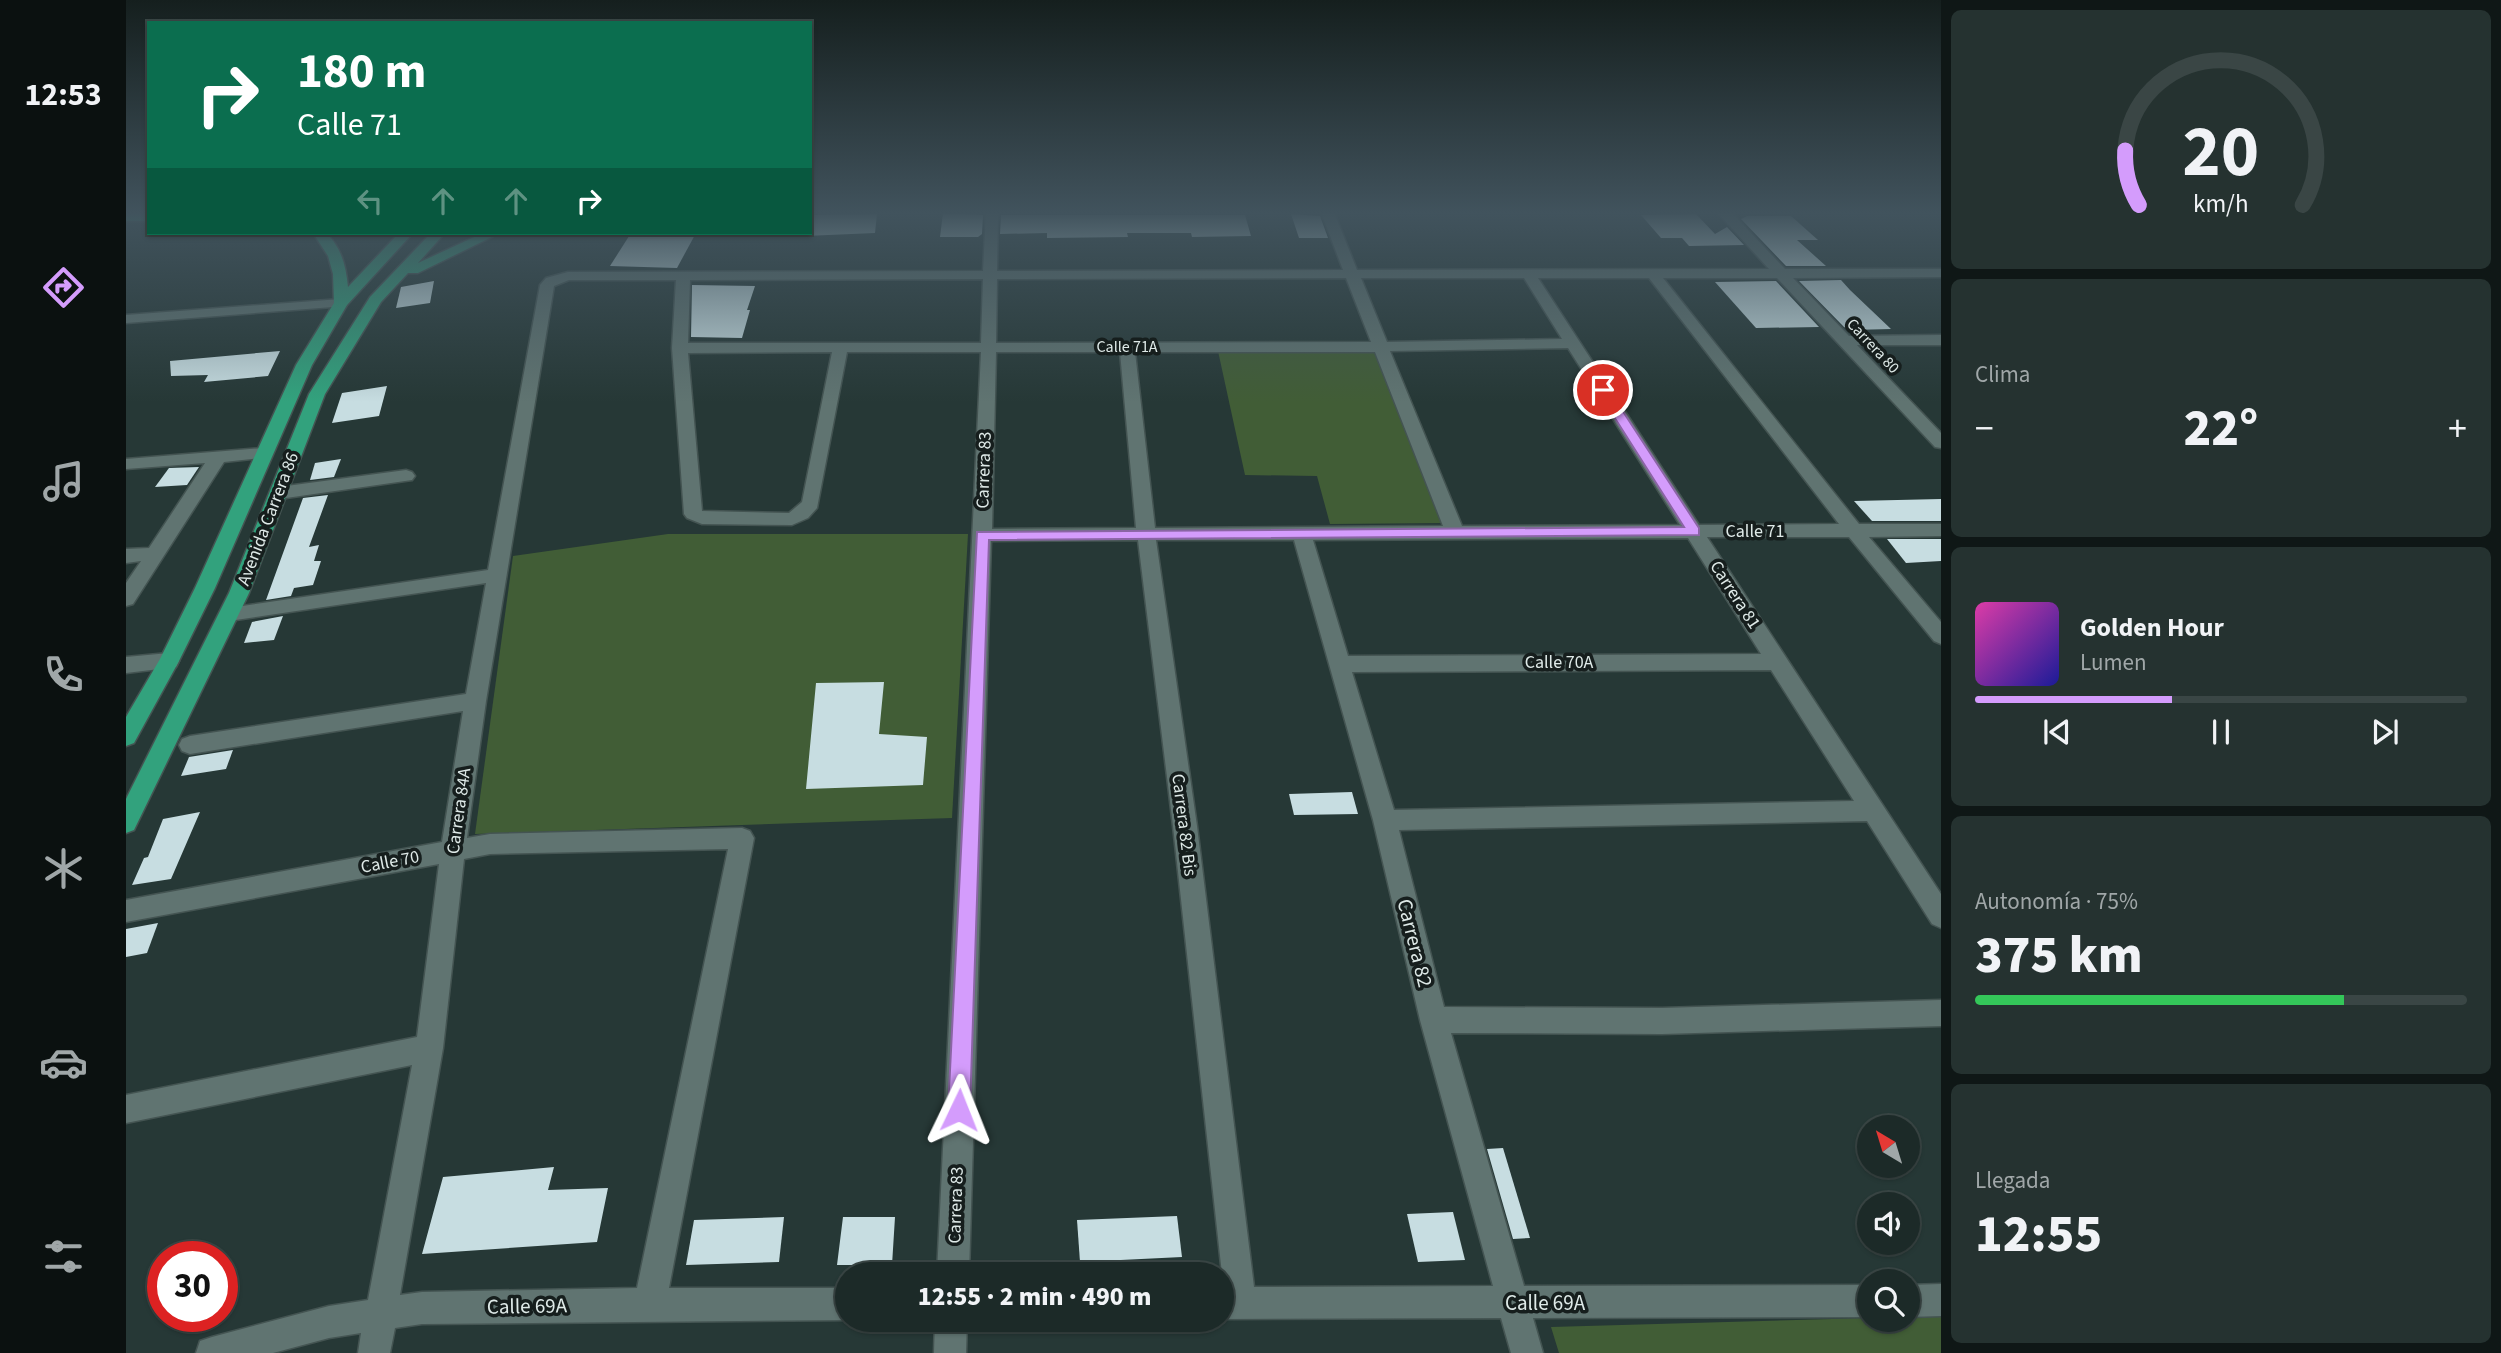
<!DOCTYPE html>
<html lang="es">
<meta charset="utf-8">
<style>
:root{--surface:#1c2a28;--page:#253230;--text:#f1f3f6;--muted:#a0a7a8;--line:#3a4645;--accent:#d49cfc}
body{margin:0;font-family:"Source Sans 3",sans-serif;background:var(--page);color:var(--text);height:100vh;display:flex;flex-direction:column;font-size:26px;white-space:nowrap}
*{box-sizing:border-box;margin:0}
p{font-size:23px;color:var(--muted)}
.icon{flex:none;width:38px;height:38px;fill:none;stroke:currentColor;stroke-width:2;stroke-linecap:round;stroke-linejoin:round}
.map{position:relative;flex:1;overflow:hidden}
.side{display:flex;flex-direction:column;gap:10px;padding:10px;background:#0f1716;width:560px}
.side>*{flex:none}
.hud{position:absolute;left:21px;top:21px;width:665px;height:214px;border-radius:0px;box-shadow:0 2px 5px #0004,0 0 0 2px var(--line);background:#0b6e4f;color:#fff;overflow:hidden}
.needle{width:46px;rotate:322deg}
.tools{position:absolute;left:1731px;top:1115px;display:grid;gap:14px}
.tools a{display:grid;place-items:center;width:63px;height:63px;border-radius:50%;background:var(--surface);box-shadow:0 2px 5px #0004,0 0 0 2px var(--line);font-size:35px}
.speed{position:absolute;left:21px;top:1241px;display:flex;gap:14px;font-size:35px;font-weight:700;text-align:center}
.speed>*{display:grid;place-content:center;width:91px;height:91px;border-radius:50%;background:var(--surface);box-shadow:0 2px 5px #0004,0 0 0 2px var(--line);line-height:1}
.speed .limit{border:10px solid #d22;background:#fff;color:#111}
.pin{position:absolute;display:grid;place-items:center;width:60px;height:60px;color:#fff;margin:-30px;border:4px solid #fff;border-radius:50%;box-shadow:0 2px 7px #0007}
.me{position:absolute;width:77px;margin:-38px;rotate:2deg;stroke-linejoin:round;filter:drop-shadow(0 0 5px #0008)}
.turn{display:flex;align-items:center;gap:24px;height:147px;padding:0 35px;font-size:32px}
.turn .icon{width:91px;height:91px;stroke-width:2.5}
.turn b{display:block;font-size:49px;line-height:60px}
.lanes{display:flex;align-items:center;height:66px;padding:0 35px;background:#0003;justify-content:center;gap:35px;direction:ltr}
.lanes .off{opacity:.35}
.big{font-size:52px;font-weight:800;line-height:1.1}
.side .card{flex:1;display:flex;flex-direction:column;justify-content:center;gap:10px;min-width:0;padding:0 24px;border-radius:10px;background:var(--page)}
.side .dial{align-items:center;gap:0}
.dial svg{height:182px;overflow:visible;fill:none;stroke:var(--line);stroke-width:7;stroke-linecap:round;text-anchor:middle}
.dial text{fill:var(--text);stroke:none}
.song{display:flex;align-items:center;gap:21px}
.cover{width:84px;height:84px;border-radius:10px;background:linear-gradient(135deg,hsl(320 70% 55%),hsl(240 70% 35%))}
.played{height:7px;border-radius:4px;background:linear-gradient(90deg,var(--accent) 40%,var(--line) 40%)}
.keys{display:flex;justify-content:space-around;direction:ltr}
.heat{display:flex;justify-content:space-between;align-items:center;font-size:38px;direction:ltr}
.charge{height:10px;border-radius:5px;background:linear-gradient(90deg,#34c759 75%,var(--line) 0)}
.trip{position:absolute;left:709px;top:1262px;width:399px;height:70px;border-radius:35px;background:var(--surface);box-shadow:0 2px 5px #0004,0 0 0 2px var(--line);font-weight:800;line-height:70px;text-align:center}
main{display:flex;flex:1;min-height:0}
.tab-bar{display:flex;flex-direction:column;width:126px;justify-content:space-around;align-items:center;background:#0b1110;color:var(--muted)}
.tab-bar .icon{width:49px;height:49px}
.tab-bar .active{color:var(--accent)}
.tab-bar b{font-size:32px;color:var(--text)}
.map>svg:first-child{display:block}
</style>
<main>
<nav class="tab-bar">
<b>12:53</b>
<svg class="icon active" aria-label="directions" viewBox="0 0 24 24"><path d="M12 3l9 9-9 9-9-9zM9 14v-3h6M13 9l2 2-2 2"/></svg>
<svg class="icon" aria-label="music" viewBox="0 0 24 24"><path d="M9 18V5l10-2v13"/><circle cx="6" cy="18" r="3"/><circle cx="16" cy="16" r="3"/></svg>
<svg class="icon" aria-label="phone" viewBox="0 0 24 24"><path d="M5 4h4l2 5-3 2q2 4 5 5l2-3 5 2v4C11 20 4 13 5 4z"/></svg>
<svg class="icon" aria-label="climate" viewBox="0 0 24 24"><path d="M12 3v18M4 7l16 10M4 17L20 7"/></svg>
<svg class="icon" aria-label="car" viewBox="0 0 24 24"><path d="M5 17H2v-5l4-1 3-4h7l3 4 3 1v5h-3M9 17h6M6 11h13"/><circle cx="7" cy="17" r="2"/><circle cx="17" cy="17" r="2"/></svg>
<svg class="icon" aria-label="filters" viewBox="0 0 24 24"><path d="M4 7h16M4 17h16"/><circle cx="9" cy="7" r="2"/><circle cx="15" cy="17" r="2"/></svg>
</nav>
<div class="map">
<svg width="1815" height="1353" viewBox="0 0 1815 1353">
<rect width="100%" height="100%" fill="#263836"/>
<g fill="#415d36">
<polygon points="1092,351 1251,351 1322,523 1204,524 1191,476 1119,475"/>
<polygon points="542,534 842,534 826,818 349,834 387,556"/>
<polygon points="1815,1316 1815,1353 1433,1353 1425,1327 1743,1318 1782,1320 1782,1317"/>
</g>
<g fill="#c7dde1">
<polygon points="817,213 857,215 856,234 852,237 814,237"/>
<polygon points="751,214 749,233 679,236 680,233 684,233 685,215"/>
<polygon points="1165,214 1194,216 1202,238 1173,238"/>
<polygon points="1570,214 1589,234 1601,227 1618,245 1563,246 1556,238 1535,238 1515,215"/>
<polygon points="875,215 1119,215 1125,236 1066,237 1065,233 1001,233 1002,237 921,238 921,233 874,234"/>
<polygon points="1621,216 1665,216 1692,240 1671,240 1700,266 1660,266 1615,219"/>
<polygon points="505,233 570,233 551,268 484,266"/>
<polygon points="1715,280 1724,290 1765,329 1725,330 1718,327 1673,281"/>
<polygon points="308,281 304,303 270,308 275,287"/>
<polygon points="1650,281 1693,327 1630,328 1589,282"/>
<polygon points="566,285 629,286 621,310 624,310 616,338 565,337"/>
<polygon points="154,351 142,376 78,382 82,375 45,376 44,361"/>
<polygon points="261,386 253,416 206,423 216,393"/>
<polygon points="215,459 208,477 184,480 189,463"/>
<polygon points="73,467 61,485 29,487 43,468"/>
<polygon points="202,495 183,547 193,545 188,561 195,561 187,585 168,588 165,596 140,600 177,498"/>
<polygon points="1815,499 1815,521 1746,521 1728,501"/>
<polygon points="1761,539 1815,539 1815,561 1780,563"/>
<polygon points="157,616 148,640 118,643 126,622"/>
<polygon points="758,682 753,734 801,737 797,785 680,789 690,683"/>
<polygon points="107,750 100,769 55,776 63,757"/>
<polygon points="1226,792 1232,814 1168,815 1163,794"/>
<polygon points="74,812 45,879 6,885 18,858 22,857 37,819"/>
<polygon points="32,923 21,953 0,957 0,929"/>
<polygon points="1377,1148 1404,1238 1387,1239 1361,1149"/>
<polygon points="428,1167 422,1190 482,1188 471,1242 296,1254 317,1177"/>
<polygon points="1327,1212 1339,1260 1292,1262 1281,1214"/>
<polygon points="1051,1216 1056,1257 954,1262 951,1220"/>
<polygon points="658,1217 653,1262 560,1265 568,1220"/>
<polygon points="717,1217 769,1217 766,1265 711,1265"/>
</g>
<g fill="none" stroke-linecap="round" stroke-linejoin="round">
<g stroke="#445452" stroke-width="3">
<g id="minor">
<path d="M 860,212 L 872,212 L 871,271 L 1217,270 L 1195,212 L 1208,212 L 1231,270 L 1643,269 L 1591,212 L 1605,212 L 1659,269 L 1815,269 L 1815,277 L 1667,278 L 1723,336 L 1815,335 L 1815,345 L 1731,345 L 1815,433 L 1815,448 L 1809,447 L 1651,278 L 1537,278 L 1733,524 L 1815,524 L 1815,536 L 1743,537 L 1815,622 L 1815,644 L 1808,641 L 1723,537 L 1581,537 L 1815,894 L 1815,928 L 1806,924 L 1741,821 L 1273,830 L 1318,1007 L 1536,1008 L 1815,1000 L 1815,1026 L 1536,1034 L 1325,1033 L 1398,1286 L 1743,1285 L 1743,1317 L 1407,1318 L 1417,1353 L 1385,1353 L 1375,1318 L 1096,1319 L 1096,1274 L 1047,826 L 1012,540 L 865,541 L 843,1274 L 811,1274 L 855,352 L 721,352 L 691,508 L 682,518 L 666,525 L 576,524 L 561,518 L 558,514 L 546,348 L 550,280 L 443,280 L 428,286 L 360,701 L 341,838 L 364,834 L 616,828 L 624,831 L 628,838 L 543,1288 L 721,1288 L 722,1320 L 296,1324 L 269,1328 L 264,1353 L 232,1353 L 235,1333 L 203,1338 L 147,1353 L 70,1353 L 74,1341 L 86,1337 L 203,1306 L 242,1300 L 286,1065 L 0,1123 L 0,1095 L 291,1037 L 313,864 L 0,922 L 0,900 L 316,842 L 337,711 L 64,754 L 56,751 L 53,745 L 56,739 L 64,736 L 340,694 L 360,583 L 103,621 L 96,619 L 93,614 L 96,609 L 362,570 L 414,285 L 420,278 L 442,272 L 857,271 ZM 1220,278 L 1245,342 L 870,343 L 871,279 ZM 1235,278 L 1398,278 L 1436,339 L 1261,342 ZM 1412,278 L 1523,278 L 1713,524 L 1573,525 ZM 857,279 L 855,343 L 562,343 L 564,280 ZM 1442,348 L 1554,525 L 1336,526 L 1264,351 ZM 706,352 L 676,502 L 663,513 L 576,511 L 562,353 ZM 870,352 L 994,352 L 1010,528 L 866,529 ZM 1009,352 L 1249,352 L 1317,526 L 1029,528 ZM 1562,538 L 1635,654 L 1222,656 L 1187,540 ZM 1030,540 L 1168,540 L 1247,820 L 1294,1020 L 1367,1286 L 1128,1287 L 1071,826 ZM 1645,670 L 1728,801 L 1268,810 L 1226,672 ZM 602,849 L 511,1288 L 296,1292 L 274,1295 L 317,1048 L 338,859 L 364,854 Z"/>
<polygon points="215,299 220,300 222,303 220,306 0,323 0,315"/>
<polygon points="137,448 146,453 143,457 98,462 7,604 0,606 0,583 15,561 0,563 0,549 23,548 79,463 0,469 0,459"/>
<polygon points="280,470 286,472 289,476 286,480 153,499 144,493 153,487"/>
<polygon points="43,653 50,655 53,661 50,667 0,673 0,657"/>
<polygon points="1815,1284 1815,1316 1782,1317 1782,1285"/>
<polygon points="809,1320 841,1320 840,1353 808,1353"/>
</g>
</g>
<g stroke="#445452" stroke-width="3">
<g id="major">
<rect x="0" y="213" width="23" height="8"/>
<path d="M 187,233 L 200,233 C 216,248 220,267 222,287 L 273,233 L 287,233 L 221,305 L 186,365 L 89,588 L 53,661 L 8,743 L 0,746 L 0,717 L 34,659 L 69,588 L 170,365 L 208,303 L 207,274 L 202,256 Z"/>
<polygon points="305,233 319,233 292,263 357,233 374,233 292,273 282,273 255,302 199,394 123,593 8,830 0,833 0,799 103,593 183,394 244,297"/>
</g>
</g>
<use href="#minor" fill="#607471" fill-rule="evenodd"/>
<use href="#major" fill="#32a27d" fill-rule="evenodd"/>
</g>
<linearGradient id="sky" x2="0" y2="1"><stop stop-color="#151f1e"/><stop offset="0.53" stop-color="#41535d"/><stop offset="1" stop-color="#41535d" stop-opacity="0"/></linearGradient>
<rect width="1815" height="402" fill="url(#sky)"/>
<polygon fill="#d49cfc" stroke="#8a65a4" stroke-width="2" points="1477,387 1483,390 1573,528 1573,535 863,540 844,1110 841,1118 833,1121 825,1118 822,1110 851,532 1558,527 1471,390"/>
<g text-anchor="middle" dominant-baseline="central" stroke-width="7" stroke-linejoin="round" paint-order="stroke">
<g font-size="16" fill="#dfeae8" stroke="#161e1d">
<text transform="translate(1747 346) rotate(47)">Carrera 80</text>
<text x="1001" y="347">Calle 71A</text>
</g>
<g font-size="18" fill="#dfeae8" stroke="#161e1d">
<text transform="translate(858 470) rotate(-88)">Carrera 83</text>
<text transform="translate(142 519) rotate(-69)">Avenida Carrera 86</text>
<text x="1629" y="531">Calle 71</text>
<text transform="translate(1609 595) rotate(57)">Carrera 81</text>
<text x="1433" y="662">Calle 70A</text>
<text transform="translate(333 811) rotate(-82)">Carrera 84A</text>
<text transform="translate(1058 825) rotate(83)">Carrera 82 Bis</text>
<text transform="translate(264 862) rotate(-11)">Calle 70</text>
<text transform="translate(830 1205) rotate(-88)">Carrera 83</text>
</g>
<g font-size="21" fill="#dfeae8" stroke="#161e1d">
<text transform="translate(1289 943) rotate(76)">Carrera 82</text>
<text x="1419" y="1303">Calle 69A</text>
<text transform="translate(401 1306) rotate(-1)">Calle 69A</text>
</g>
</g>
</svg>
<div class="tools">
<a><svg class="needle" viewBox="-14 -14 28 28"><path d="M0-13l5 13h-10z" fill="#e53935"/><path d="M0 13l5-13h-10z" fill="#a0a7a8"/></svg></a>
<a><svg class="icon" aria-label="sound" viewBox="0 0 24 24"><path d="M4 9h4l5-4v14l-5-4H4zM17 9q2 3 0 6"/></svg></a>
<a><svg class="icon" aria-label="search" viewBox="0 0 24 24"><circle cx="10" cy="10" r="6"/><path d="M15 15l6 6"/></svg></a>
</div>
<div class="speed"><div class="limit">30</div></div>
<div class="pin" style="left:1477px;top:390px;background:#d93025"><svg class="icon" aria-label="arrive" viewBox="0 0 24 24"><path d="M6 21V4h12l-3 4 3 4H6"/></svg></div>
<svg class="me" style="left:833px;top:1110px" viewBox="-20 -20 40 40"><path d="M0-17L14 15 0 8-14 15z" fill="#d49cfc" stroke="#fff" stroke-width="4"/></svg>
<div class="trip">12:55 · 2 min · 490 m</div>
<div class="hud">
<div class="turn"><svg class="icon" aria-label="right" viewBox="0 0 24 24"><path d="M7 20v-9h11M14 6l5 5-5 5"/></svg><div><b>180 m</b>Calle 71</div></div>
<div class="lanes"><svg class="icon off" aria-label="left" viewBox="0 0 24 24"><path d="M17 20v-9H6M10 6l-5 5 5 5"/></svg><svg class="icon off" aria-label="ahead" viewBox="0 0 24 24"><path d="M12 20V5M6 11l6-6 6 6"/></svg><svg class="icon off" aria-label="ahead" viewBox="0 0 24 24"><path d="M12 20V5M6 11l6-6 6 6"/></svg><svg class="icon" aria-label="right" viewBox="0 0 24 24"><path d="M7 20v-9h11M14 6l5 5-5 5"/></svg></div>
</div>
</div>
<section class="side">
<div class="card dial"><svg viewBox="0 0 100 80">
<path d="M14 69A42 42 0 1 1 86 69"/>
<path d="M14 69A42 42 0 0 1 8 45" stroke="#d49cfc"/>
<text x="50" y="56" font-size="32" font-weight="700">20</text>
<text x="50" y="72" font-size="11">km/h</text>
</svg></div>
<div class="card"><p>Clima</p>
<div class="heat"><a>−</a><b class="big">22°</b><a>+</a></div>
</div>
<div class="card">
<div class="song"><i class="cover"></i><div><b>Golden Hour</b><p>Lumen</p></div></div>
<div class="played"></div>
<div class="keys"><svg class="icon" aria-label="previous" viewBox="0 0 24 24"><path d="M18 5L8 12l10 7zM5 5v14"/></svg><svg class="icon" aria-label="pause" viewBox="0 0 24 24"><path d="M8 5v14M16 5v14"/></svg><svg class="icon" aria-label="next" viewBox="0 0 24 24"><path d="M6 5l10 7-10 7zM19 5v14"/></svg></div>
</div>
<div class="card"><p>Autonomía · 75%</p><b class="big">375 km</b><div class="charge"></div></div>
<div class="card"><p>Llegada</p><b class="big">12:55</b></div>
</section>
</main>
